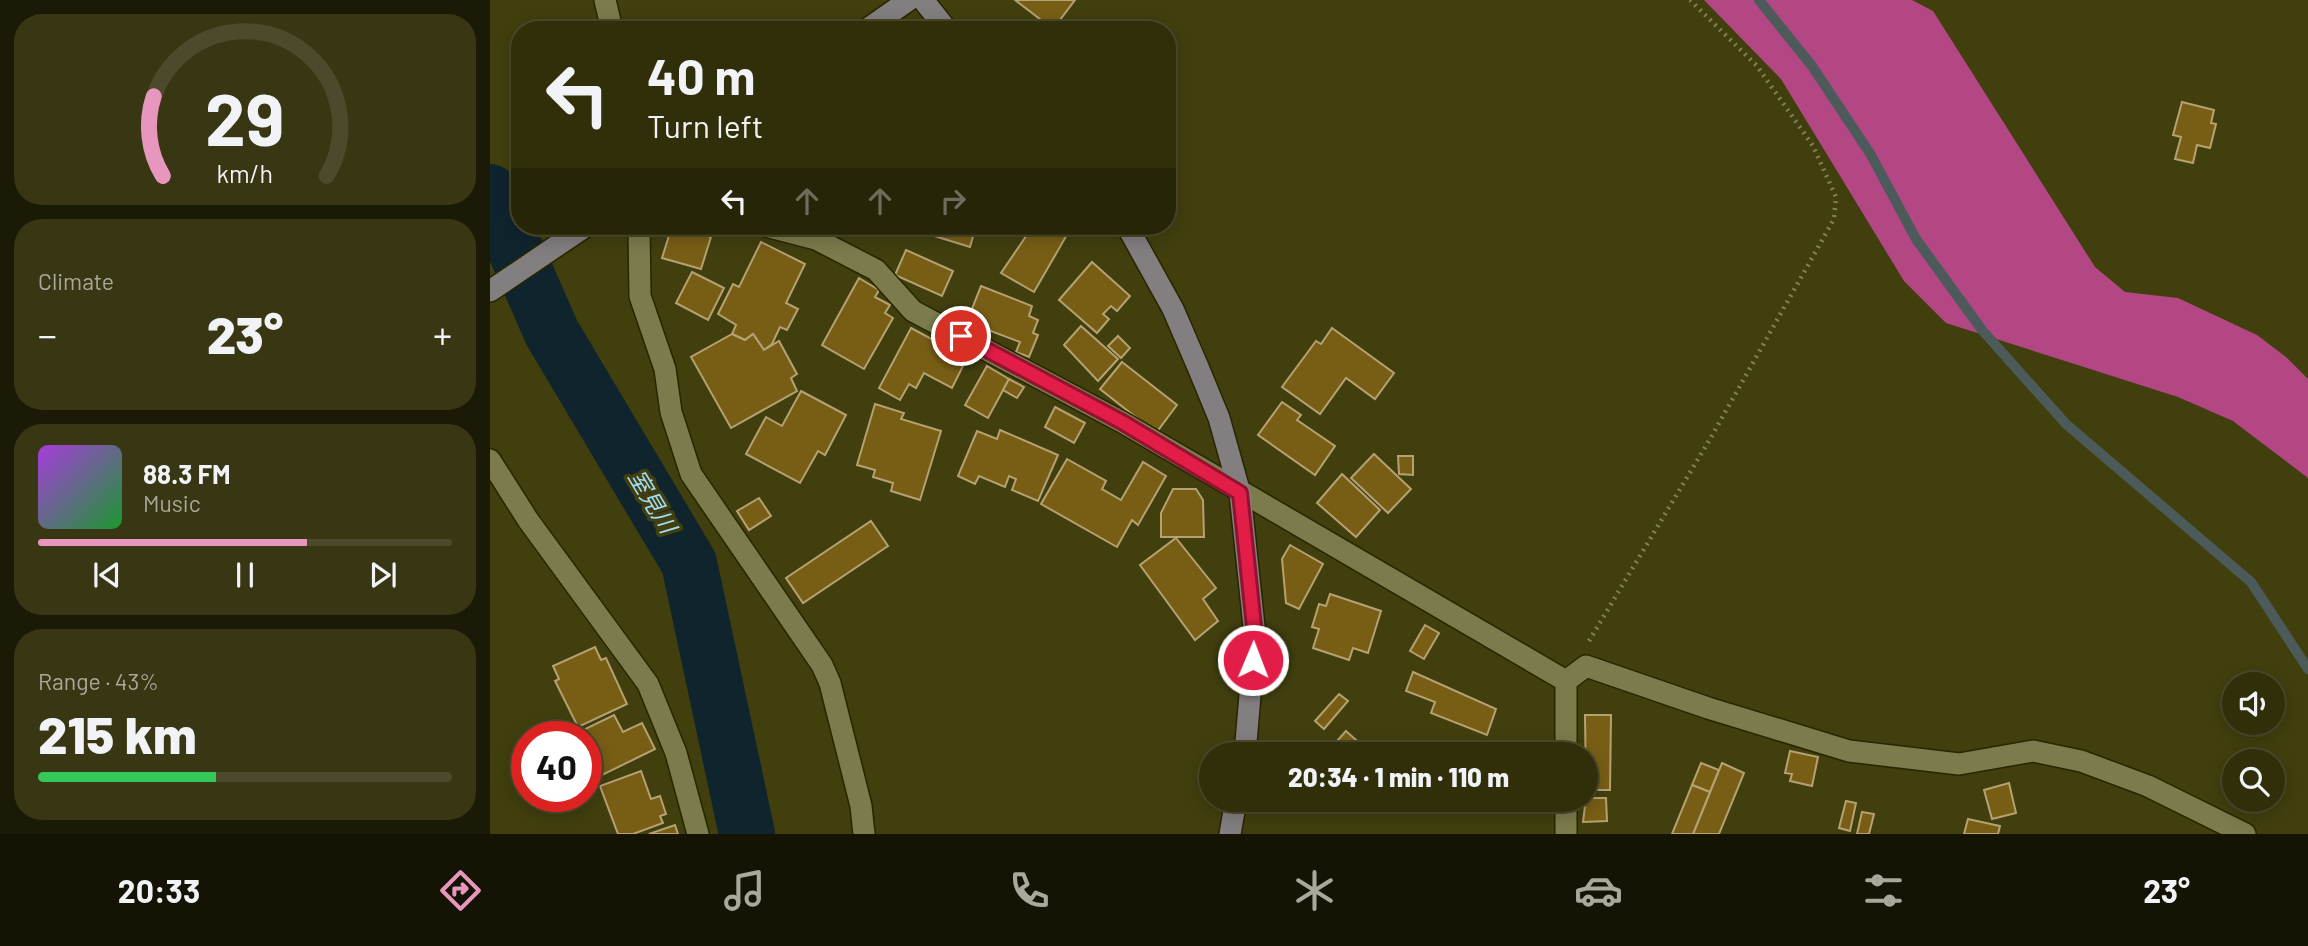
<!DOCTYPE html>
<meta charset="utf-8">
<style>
:root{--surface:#312f0a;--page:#393713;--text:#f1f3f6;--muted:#a8a99c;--line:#4c4a2b;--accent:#e797bd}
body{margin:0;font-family:Barlow,"Noto Sans JP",sans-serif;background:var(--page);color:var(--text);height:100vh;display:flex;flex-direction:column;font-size:26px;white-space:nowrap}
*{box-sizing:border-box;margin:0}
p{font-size:23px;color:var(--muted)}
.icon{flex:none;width:38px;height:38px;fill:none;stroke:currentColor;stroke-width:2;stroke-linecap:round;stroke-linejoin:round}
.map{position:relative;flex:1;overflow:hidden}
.panel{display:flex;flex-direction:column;gap:14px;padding:14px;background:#1b1a06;width:490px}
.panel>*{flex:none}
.guide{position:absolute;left:21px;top:21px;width:665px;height:214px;border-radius:28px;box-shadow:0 4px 18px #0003,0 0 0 2px var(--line);background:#312f0a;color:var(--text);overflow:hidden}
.tools{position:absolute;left:1732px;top:672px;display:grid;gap:14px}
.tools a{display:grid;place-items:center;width:63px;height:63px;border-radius:50%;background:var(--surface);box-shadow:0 4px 18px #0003,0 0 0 2px var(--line);font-size:35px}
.speed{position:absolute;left:21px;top:721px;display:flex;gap:14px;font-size:35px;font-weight:700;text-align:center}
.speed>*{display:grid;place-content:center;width:91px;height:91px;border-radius:50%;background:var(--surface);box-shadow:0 4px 18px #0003,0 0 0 2px var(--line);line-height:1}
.speed .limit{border:10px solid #d22;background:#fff;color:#111}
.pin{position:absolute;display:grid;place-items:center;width:60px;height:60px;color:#fff;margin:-30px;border:4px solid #fff;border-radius:50%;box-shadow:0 2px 7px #0007}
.me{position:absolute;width:77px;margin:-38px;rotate:1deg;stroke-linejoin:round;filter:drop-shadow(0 0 5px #0008)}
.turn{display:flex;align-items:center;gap:24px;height:147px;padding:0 21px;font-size:32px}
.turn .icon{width:91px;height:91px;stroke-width:2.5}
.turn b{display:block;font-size:49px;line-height:60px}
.lanes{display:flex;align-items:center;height:66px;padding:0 21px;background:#0003;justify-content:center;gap:35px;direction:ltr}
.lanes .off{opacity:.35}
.big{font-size:52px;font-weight:800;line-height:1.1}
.panel .tile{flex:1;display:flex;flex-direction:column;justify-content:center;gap:10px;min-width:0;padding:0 24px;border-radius:28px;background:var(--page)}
.panel .dial{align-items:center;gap:0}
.dial svg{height:182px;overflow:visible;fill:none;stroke:var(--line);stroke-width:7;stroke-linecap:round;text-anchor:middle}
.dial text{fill:var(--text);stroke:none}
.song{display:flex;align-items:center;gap:21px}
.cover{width:84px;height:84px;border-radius:10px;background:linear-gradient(135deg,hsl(280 70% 55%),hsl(130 70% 35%))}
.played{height:7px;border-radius:4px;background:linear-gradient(90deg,var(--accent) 65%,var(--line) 65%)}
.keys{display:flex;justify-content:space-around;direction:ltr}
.heat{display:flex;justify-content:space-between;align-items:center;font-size:38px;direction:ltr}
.charge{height:10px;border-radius:5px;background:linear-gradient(90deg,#34c759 43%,var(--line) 0)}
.trip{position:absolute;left:709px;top:742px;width:399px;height:70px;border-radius:35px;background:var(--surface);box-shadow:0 4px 18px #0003,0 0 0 2px var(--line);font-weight:800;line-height:70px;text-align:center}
.menu{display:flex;height:112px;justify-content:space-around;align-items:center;background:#141304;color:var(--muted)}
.menu .icon{width:49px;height:49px}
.menu .current{color:var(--accent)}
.menu b{font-size:32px;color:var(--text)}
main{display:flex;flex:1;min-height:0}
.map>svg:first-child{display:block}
</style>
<main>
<section class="panel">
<div class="tile dial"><svg viewBox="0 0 100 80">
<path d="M14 69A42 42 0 1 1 86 69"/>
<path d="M14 69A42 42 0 0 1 10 34" stroke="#e797bd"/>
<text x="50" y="56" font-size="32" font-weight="700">29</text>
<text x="50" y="72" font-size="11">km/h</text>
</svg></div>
<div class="tile"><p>Climate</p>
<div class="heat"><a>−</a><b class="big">23°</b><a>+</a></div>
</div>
<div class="tile">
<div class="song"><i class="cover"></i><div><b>88.3 FM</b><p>Music</p></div></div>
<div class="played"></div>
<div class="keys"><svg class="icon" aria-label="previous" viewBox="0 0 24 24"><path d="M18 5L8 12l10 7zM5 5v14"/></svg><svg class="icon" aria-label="pause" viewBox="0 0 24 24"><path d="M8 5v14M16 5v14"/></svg><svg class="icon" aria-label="next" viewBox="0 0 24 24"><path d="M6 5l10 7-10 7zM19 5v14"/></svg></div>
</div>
<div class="tile"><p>Range · 43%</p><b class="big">215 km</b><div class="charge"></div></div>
</section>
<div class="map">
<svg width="1818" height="834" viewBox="0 0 1818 834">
<rect width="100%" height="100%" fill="#413f0e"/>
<polygon fill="#b24784" points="1214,0 1422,0 1443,11 1605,267 1635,292 1688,298 1767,335 1796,357 1818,379 1818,478 1743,421 1688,397 1456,323 1414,281 1291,79"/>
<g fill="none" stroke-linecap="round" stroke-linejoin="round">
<polyline stroke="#4c5a59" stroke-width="10" points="1269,0 1322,66 1381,155 1426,239 1492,330 1576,424 1761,582 1818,669"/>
<polyline stroke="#10242d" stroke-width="56" points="0,192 62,333 199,563 257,834"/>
</g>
<g fill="#785e15" stroke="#b5a172" stroke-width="2">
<polygon points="525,0 585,0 563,29"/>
<polygon points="1692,102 1724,110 1721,123 1726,124 1720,148 1707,145 1703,163 1685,159 1691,137 1683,135"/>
<polygon points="182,226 221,237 211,269 172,258"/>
<polygon points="440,226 486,226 480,247 438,234"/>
<polygon points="543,226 582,226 544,292 511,273"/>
<polygon points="271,242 315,264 296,303 308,309 297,330 290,327 282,344 274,350 263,334 255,340 242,334 246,325 228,314 243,284 249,287"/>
<polygon points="416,250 463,271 452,296 405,275"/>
<polygon points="602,262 640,296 627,311 621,306 613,314 619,319 607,333 569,300"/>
<polygon points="202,272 234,288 218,320 186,303"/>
<polygon points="369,278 389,290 385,297 400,305 395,313 403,318 374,369 332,345"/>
<polygon points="491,286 542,306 539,316 548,320 543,333 548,335 539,357 526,352 530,342 490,327 493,319 480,314"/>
<polygon points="591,326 628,359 608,381 574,345"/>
<polygon points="421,328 477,358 462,388 434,373 426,388 419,384 410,400 389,388"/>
<polygon points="842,328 904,373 885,399 856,378 830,414 792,387 826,341 831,344"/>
<polygon points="242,334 255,340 263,334 274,350 289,341 307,374 301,378 307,391 241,428 201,357"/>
<polygon points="628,336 640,348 631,358 618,346"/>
<polygon points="632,362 687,405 666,433 610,389"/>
<polygon points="497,366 519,379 498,418 475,405"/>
<polygon points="519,379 534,387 527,398 513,390"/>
<polygon points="311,391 356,415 335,455 328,451 310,483 256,454 276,417 292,426"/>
<polygon points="792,402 811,415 807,420 845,446 825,475 768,435"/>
<polygon points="385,404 414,413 411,419 451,431 430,500 401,491 403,483 383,477 385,470 367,465"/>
<polygon points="565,407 595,423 584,443 555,427"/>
<polygon points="510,430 568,455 548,501 522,490 526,479 519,476 515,487 489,476 485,484 468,476 487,431 507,439"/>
<polygon points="884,454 921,489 898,513 861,478"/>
<polygon points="908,456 923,456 923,475 909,474"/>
<polygon points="577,459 616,481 612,489 631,500 653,462 676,476 648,525 642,520 627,547 551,504"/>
<polygon points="852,474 890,510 866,537 827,503"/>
<polygon points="683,489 706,489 713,500 714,537 671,537 671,513"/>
<polygon points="269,498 281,516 259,530 247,511"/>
<polygon points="381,521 398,546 313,603 296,578"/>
<polygon points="686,538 726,588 713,599 728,621 705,640 650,565"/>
<polygon points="800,545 833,564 809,609 796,603 792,559"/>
<polygon points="840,594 891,611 878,653 863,648 859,660 823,648 829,629 822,627 829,604 836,606"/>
<polygon points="935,625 949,633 934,659 920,651"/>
<polygon points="105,647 111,660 116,658 137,704 88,727 65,681 69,679 63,666"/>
<polygon points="923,672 1006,709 997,735 941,713 945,702 916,691"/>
<polygon points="849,694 858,701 834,729 825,721"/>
<polygon points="124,715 133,732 152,723 165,749 108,777 96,753 96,737 88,737 87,733"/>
<polygon points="1095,715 1121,715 1120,790 1096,790"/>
<polygon points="856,731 874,747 868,754 844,754 839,750"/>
<polygon points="1300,751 1328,757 1322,786 1300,781 1302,774 1295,773"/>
<polygon points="1211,763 1229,770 1220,792 1202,785"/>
<polygon points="1232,763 1254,773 1229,834 1203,834"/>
<polygon points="151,771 161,799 170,796 176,814 170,816 173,823 143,834 128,834 110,786"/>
<polygon points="1519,783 1526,813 1502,819 1494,790"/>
<polygon points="1202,785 1220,792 1203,834 1182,834"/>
<polygon points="1096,798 1116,798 1117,821 1093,822"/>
<polygon points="1356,801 1366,803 1360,831 1349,828"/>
<polygon points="1372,812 1384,814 1379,834 1367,834"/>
<polygon points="1478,819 1510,826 1508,834 1474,834"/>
<polygon points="185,825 188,834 159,834"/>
</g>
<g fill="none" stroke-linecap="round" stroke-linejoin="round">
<g stroke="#272601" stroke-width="24">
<g id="street">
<polyline points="115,0 122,30"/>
<polyline points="149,226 150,296 175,369 181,412 201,474 332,665 340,683 371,806 374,834"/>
<polyline points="276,226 326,239 386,270 423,311 632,422 1076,681"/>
<polyline points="0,460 38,520 158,684 186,753 208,834"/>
<polyline points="1076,681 1096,666 1218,708 1359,751 1469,764 1543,751 1591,761 1658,786 1755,834"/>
<polyline points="1076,754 1076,681"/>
<polyline points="1076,800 1076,834"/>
</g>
</g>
<g stroke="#272601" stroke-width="24">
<g id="secondary">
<polyline points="433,0 457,30"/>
<polyline points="376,30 419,0"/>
<polyline points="637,226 683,309 708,367 729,418 750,493 765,636 755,754"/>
<polyline points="0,291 96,226"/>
<polyline points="740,834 746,800"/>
</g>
</g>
<polyline stroke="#818159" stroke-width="4.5" stroke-dasharray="2 5" stroke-linecap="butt" points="1099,641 1220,439 1344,219 1346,197 1323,146 1267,66 1200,0"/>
<use href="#street" stroke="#7b7b4b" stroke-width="21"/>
<use href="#secondary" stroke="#837e7f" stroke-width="21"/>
</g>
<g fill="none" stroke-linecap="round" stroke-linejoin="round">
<g stroke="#92132f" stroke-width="18">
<polyline id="route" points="471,336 632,422 750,493 765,636 763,660"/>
</g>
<use href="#route" stroke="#e11d48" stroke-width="12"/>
</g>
<g text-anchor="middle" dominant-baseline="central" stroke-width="7" stroke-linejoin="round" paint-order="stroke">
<g font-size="23" font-style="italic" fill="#9fddf9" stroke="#413f0e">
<text transform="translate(163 501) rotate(59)">室見川</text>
</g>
</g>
</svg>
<div class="tools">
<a><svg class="icon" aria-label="sound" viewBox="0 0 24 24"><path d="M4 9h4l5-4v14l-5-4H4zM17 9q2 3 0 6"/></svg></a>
<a><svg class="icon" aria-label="search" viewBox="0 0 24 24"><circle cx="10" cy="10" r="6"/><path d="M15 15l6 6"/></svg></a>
</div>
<div class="speed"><div class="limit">40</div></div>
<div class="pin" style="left:471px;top:336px;background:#d93025"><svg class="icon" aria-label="arrive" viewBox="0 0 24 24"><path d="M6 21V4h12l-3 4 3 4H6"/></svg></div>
<svg class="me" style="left:763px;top:660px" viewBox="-20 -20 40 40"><circle r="17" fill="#e11d48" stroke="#fff" stroke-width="3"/><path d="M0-11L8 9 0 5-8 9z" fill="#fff"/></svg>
<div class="trip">20:34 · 1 min · 110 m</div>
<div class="guide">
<div class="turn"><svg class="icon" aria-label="left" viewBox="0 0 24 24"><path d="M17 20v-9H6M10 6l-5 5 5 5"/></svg><div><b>40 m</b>Turn left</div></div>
<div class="lanes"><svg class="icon" aria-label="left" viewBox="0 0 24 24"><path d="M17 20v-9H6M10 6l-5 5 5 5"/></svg><svg class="icon off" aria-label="ahead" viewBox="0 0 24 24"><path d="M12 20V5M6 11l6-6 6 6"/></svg><svg class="icon off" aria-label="ahead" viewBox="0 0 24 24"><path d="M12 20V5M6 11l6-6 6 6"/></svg><svg class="icon off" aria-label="right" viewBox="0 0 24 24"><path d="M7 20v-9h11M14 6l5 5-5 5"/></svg></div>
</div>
</div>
</main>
<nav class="menu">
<b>20:33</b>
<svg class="icon current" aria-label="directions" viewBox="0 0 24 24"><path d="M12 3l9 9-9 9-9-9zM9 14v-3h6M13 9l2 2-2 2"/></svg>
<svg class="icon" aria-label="music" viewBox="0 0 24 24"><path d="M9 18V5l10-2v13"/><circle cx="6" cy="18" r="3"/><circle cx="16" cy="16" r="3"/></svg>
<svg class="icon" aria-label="phone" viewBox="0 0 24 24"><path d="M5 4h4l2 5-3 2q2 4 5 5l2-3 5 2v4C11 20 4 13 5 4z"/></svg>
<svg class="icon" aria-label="climate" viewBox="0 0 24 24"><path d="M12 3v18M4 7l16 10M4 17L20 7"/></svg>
<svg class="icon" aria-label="car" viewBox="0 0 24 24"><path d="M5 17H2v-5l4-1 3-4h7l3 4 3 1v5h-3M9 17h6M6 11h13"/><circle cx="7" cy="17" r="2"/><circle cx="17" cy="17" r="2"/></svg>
<svg class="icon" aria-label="filters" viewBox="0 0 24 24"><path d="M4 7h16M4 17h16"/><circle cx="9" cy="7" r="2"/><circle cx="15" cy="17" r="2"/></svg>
<b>23°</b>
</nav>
